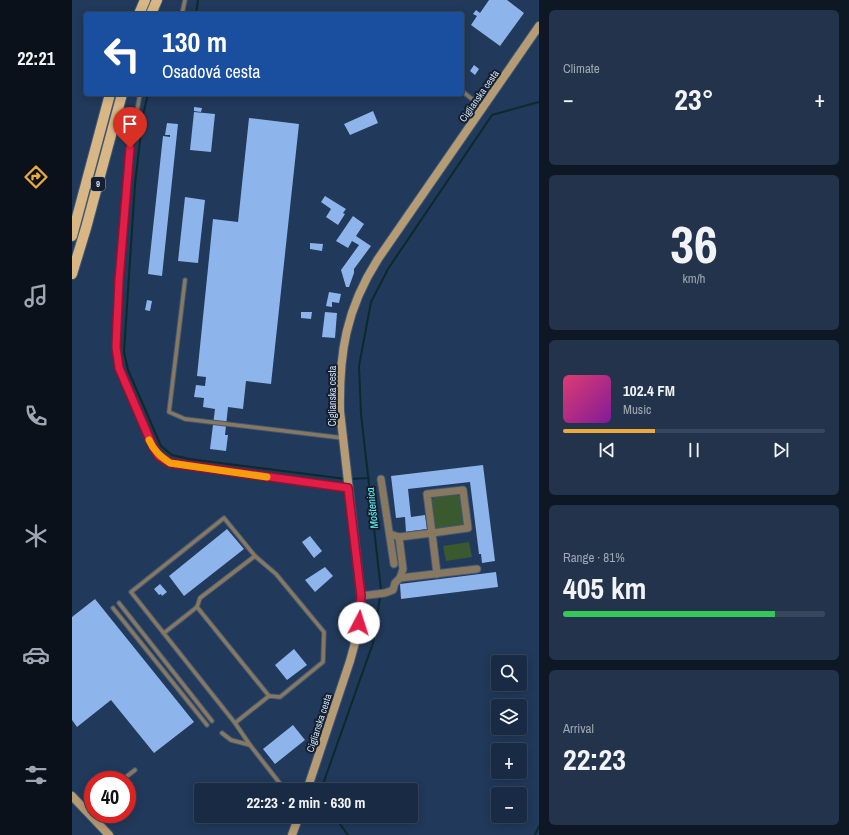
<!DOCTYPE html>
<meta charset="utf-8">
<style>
:root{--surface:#192b44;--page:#22334b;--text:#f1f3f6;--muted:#9fa7b2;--line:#37475d;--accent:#ebaa39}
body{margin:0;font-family:"Archivo Narrow",sans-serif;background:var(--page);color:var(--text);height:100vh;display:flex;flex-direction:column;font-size:15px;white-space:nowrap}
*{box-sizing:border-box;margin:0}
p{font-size:13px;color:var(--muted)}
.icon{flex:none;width:22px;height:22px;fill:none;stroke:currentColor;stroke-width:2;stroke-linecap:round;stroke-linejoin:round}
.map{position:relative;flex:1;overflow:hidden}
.sheet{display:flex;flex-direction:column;gap:10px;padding:10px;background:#0e1825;width:310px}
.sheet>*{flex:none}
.top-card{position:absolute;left:12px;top:12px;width:380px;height:84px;border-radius:4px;box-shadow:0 2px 10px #0003,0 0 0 1px var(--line);background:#1a4fa0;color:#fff;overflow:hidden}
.tools{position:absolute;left:419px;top:655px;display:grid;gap:8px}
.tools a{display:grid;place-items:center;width:36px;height:36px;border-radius:4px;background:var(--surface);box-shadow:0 2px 10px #0003,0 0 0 1px var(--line);font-size:20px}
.speed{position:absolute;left:12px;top:771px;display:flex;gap:8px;font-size:20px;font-weight:700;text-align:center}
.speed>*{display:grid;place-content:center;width:52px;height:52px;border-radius:50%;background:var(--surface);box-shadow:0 2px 10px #0003,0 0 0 1px var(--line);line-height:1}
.speed .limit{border:6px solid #d22;background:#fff;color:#111}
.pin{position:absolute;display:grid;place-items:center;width:34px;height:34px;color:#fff;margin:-41px -17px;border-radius:50% 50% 50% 0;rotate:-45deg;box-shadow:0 0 4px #0007}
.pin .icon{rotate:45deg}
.me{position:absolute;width:44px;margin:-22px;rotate:5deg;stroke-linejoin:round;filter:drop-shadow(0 0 3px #0008)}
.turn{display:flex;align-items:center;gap:14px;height:84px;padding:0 12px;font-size:18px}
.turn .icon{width:52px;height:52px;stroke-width:2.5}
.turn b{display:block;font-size:28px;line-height:34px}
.big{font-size:30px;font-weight:700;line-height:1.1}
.sheet .card{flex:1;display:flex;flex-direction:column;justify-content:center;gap:6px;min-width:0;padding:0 14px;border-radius:6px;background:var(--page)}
.sheet .dial{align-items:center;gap:0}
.dial b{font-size:52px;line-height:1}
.song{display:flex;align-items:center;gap:12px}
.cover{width:48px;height:48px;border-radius:6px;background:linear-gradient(135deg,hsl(340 70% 55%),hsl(290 70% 35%))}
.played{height:4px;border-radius:2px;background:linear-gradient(90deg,var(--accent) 35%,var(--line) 35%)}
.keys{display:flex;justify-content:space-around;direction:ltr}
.heat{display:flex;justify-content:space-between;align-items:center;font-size:22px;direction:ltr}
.charge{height:6px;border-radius:3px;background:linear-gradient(90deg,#34c759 81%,var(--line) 0)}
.trip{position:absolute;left:122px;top:783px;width:224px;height:40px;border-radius:4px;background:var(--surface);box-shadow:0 2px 10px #0003,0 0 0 1px var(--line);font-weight:700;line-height:40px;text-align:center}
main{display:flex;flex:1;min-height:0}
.tabs{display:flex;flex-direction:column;width:72px;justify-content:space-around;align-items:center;background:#0a111b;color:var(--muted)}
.tabs .icon{width:28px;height:28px}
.tabs .on{color:var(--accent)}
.tabs b{font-size:18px;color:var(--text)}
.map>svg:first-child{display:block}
</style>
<main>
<nav class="tabs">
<b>22:21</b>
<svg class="icon on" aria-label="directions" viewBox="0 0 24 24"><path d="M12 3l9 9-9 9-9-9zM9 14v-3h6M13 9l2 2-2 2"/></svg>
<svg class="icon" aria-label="music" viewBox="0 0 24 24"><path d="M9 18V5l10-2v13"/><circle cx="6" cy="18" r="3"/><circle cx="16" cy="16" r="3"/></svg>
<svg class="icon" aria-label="phone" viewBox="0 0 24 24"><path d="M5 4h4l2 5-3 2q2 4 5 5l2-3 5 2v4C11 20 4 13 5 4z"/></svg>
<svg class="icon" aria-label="climate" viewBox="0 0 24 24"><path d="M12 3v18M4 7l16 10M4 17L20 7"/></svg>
<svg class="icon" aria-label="car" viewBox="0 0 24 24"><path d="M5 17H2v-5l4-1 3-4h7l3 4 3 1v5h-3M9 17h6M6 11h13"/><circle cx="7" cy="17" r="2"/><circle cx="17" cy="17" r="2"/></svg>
<svg class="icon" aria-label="filters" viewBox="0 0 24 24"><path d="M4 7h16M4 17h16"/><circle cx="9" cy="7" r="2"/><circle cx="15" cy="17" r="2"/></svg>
</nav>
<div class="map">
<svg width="467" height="835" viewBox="0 0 467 835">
<rect width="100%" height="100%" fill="#21395a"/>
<g fill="#3b592f">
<polygon points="386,495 389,497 392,524 390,527 366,529 362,526 359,501 362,497"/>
<polygon points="397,542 400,557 374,561 371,546"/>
</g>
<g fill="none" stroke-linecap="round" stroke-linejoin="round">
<g stroke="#0b2a2b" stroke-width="2">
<polyline points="124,14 126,0"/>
<polyline points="76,94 71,115 63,184 52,352 56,370 89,446 100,455 117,459 274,479"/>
<polyline points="278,479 297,478"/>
<polyline points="251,790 250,787 301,643 309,590 289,414 287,366 299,302 316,269 420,115 467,102"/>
<polyline points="262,816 276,835"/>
<polyline points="463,835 467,826"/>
</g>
</g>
<g fill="#8db4eb">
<polygon points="417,0 435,0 452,13 428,46 399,25 405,16 401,14 404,10 408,13"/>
<polygon points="402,65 407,69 403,75 398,71"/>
<polygon points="122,107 130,108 129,112 122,111"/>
<polygon points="301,111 306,123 278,135 272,124"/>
<polygon points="122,112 143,114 139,152 118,150"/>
<polygon points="177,118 227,124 199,384 174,381 171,409 156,407 153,435 156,435 154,451 138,449 143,409 131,407 132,398 122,397 124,385 133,386 134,377 125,376 141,219 166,222"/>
<polygon points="95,123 106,124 90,276 76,274 91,136 98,137 98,135 93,135"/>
<polygon points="253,196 274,209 271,213 273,214 266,225 254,217 259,209 249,202"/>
<polygon points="113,197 133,200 126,263 106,261"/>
<polygon points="281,216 292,224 284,236 299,246 282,269 282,273 277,287 274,287 269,270 287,245 280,241 276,248 264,241"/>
<polygon points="238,243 251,244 250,251 238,249"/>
<polygon points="257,292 269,294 267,303 260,302 260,307 254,306"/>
<polygon points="75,300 80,301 78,311 73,310"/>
<polygon points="229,312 240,312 239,319 229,318"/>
<polygon points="253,312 265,313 263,338 250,337"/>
<polygon points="411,465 423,561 410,563 409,554 407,554 398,482 336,489 339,517 353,515 355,529 334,532 333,517 324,518 319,476"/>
<polygon points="155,529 172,549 112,596 97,576"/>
<polygon points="238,536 250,551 242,558 230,542"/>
<polygon points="253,567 261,576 243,592 233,580"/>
<polygon points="424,572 426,587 329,599 328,584"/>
<polygon points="88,584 95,592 90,596 89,594 87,595 82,589"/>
<polygon points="23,599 122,722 82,753 39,700 5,727 0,720 0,617"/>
<polygon points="222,649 235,665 215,680 203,665"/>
<polygon points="221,725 233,740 203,764 191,749"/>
</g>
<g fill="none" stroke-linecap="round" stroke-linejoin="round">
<g stroke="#405775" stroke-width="5.5">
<g id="lane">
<polyline points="110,14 113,0"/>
<polyline points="390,91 410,107"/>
<polyline points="68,94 56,161 45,310 44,347 47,368 81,447 87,456 98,463 277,488"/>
<polyline points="113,280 97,412 113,419 271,438"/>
<polyline points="47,603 140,721"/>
<polyline points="125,607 197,696"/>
<polyline points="41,608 135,725"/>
<polyline points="92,633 125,607 128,598 183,556"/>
<polyline points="163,723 197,696 208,697 251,662 252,632 204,574 183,556 152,518 59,592 163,723 178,745"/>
<polyline points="150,733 159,740 178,745 213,790"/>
<polyline points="50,780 63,770"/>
<polyline points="12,808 21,801"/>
</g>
</g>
<g stroke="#405775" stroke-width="9">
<g id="street">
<polyline points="309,479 322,564"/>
<polyline points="318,534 327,537 360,533 355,494 391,490 396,528 360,533 365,574"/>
<polyline points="327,537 331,569 328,578"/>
<polyline points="289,596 313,593 321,590 323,583 328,578 405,569"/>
</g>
</g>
<g stroke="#405775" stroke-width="10">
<g id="secondary">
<path d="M 235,790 L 278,661 L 286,632 L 289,596 L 268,411 C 267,353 274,309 306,259 L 467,26"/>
<polyline points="0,796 37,835"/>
<polyline points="220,835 227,816"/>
</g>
</g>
<g stroke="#405775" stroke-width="12">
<g id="primary">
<polyline points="67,14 73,0"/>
<polyline points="79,14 85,0"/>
<polyline points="0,236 38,94"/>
<polyline points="0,274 14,228 50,94"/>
</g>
</g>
<use href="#lane" stroke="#897860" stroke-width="3.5"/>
<use href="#street" stroke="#897860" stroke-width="7"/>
<use href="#secondary" stroke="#b69c75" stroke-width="8"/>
<use href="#primary" stroke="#d9b785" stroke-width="10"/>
</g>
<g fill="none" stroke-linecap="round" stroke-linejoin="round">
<g stroke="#92132f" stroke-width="10">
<polyline id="route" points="58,148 47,280 44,347 47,368 81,447 87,456 98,463 276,488 289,596 287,623"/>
</g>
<use href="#route" stroke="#e11d48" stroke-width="7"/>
<path stroke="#f59e0b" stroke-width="7" d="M 77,440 C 82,451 88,456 98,463 L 195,477"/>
</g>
<g text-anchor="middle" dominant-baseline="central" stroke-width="4" stroke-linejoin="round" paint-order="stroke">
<rect fill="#15202f" stroke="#96a4b8" stroke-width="1" x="19" y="177" width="14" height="14" rx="3"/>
<g font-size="9" font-weight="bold" fill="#ceddf2">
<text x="26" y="184">9</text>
</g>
<g font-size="10" fill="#ceddf2" stroke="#15202f">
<text transform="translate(407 96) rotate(-55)">Ciglianska cesta</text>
<text transform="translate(260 396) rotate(-90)">Ciglianska cesta</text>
<text transform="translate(247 723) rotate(-72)">Ciglianska cesta</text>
</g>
<g font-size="11" font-style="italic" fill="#65f1f3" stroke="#15202f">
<text transform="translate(300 508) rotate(-96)">Moštenica</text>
</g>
</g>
</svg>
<div class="tools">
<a><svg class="icon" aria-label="search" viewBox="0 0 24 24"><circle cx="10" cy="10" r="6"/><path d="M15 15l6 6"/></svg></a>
<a><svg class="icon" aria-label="layers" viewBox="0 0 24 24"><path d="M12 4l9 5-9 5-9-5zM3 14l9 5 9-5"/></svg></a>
<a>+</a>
<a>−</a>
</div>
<div class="speed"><div class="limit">40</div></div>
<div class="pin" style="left:58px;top:148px;background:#d93025"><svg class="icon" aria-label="arrive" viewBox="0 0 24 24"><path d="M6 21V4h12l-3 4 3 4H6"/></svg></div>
<svg class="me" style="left:287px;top:623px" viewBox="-20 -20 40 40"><circle r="19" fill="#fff"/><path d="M0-13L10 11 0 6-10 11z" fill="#e11d48"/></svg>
<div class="trip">22:23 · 2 min · 630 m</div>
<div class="top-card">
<div class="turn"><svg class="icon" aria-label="left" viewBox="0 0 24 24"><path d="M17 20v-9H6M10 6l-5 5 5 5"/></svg><div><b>130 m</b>Osadová cesta</div></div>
</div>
</div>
<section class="sheet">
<div class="card"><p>Climate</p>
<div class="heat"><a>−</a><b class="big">23°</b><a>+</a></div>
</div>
<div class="card dial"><b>36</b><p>km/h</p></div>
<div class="card">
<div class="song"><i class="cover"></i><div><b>102.4 FM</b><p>Music</p></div></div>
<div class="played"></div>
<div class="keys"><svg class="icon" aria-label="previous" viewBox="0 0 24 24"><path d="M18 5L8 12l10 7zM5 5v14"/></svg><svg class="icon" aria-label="pause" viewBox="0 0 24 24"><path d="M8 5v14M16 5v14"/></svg><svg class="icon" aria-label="next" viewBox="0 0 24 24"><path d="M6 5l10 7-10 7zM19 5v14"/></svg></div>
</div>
<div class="card"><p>Range · 81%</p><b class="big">405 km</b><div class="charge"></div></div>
<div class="card"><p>Arrival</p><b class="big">22:23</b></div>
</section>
</main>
